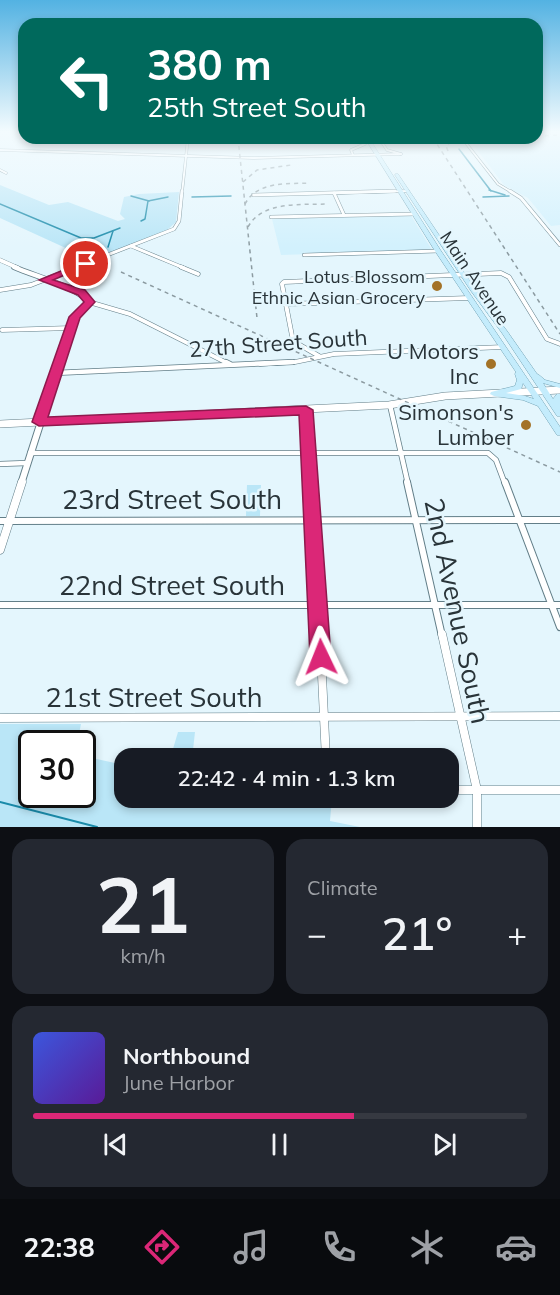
<!DOCTYPE html>
<meta charset="utf-8">
<style>
:root{--surface:#171b24;--page:#242831;--text:#f1f3f6;--muted:#9ea1a6;--line:#363941;--accent:#db2777}
body{margin:0;font-family:Mulish,sans-serif;background:var(--page);color:var(--text);height:100vh;display:flex;flex-direction:column;font-size:22px;white-space:nowrap}
*{box-sizing:border-box;margin:0}
p{font-size:20px;color:var(--muted)}
.icon{flex:none;width:33px;height:33px;fill:none;stroke:currentColor;stroke-width:2;stroke-linecap:round;stroke-linejoin:round}
.map{position:relative;height:827px;overflow:hidden}
.sheet{display:flex;flex-direction:column;gap:12px;padding:12px;background:#0d0f14;flex:1}
.sheet>*{flex:none}
.hud{position:absolute;left:18px;top:18px;width:525px;height:126px;border-radius:18px;box-shadow:0 3px 9px #0003;background:#00695c;color:#fff;overflow:hidden}
.speed{position:absolute;left:18px;top:730px;display:flex;gap:12px;font-size:30px;font-weight:700;text-align:center}
.speed>*{display:grid;place-content:center;width:78px;height:78px;border-radius:50%;background:var(--surface);box-shadow:0 3px 9px #0003;line-height:1}
.speed .limit{border:3px solid #111;border-radius:9px;background:#fff;color:#111}
.pin{position:absolute;display:grid;place-items:center;width:51px;height:51px;color:#fff;margin:-26px;border:3px solid #fff;border-radius:50%;box-shadow:0 2px 6px #0007}
.me{position:absolute;width:66px;margin:-33px;rotate:358deg;stroke-linejoin:round;filter:drop-shadow(0 0 4px #0008)}
.turn{display:flex;align-items:center;gap:21px;height:126px;padding:0 30px;font-size:27px}
.turn .icon{width:78px;height:78px;stroke-width:2.5}
.turn b{display:block;font-size:42px;line-height:51px}
.big{font-size:45px;font-weight:600;line-height:1.1}
.sheet .tile{flex:1;display:flex;flex-direction:column;justify-content:center;gap:9px;min-width:0;padding:0 21px;border-radius:18px;background:var(--page)}
.sheet .dial{align-items:center;gap:0}
.dial b{font-size:78px;line-height:1}
.song{display:flex;align-items:center;gap:18px}
.cover{width:72px;height:72px;border-radius:9px;background:linear-gradient(135deg,hsl(230 70% 55%),hsl(270 70% 35%))}
.played{height:6px;border-radius:3px;background:linear-gradient(90deg,var(--accent) 65%,var(--line) 65%)}
.keys{display:flex;justify-content:space-around;direction:ltr}
.heat{display:flex;justify-content:space-between;align-items:center;font-size:33px;direction:ltr}
.sheet .tiles{flex:1;display:grid;gap:12px;grid-template-columns:1fr 1fr}
.tile:last-child{grid-column:span 2}
.trip{position:absolute;left:114px;top:748px;width:345px;height:60px;border-radius:18px;background:var(--surface);box-shadow:0 3px 9px #0003;font-weight:600;line-height:60px;text-align:center}
.menu{display:flex;height:96px;justify-content:space-around;align-items:center;background:#090b0e;color:var(--muted)}
.menu .icon{width:42px;height:42px}
.menu .on{color:var(--accent)}
.menu b{font-size:27px;color:var(--text)}
.map>svg:first-child{display:block}
</style>
<div class="map">
<svg width="560" height="827" viewBox="0 0 560 827">
<rect width="100%" height="100%" fill="#e4f6fd"/>
<g fill="#d2f1fd">
<polygon points="537,136 560,136 560,225 551,226 528,198 504,185 468,138"/>
<polygon points="410,214 432,250 281,255 272,219"/>
</g>
<g fill="#bae6f7">
<polygon points="0,185 49,205 68,202 118,221 125,219 120,214 124,197 139,194 179,192 176,222 166,231 92,260 0,218"/>
<polygon points="247,485 261,485 260,516 246,516"/>
<polygon points="0,724 81,724 77,744 32,744 32,795 82,795 83,756 124,765 124,798 332,798 330,821 360,827 0,827"/>
<polygon points="178,732 195,732 192,759 170,759"/>
</g>
<g fill="none" stroke-linecap="round" stroke-linejoin="round">
<g stroke="#1a8baa" stroke-width="1.5">
<polyline points="459,149 491,191"/>
<polyline points="489,190 505,195"/>
<polyline points="131,196 149,201"/>
<polyline points="192,197 231,196"/>
<polyline points="483,197 509,196"/>
<polyline points="0,204 81,238 94,238 120,228"/>
<polyline points="141,221 145,219 148,201 168,197"/>
<polyline points="108,247 113,231"/>
</g>
<polyline stroke="#1a8baa" stroke-width="2" points="0,802 97,827"/>
<g stroke="#627e88" stroke-width="3">
<g id="minor-far5">
<polyline points="379,138 387,150 401,154"/>
<polyline points="462,138 498,184 513,193"/>
<polyline points="0,150 253,158 401,154"/>
<polyline points="353,155 351,150 365,144 362,138"/>
<polyline points="0,170 6,173"/>
<polyline points="182,193 188,138"/>
<polyline points="337,193 408,191"/>
</g>
</g>
<g stroke="#627e88" stroke-width="4">
<g id="minor-far4">
<polyline points="510,191 521,198 560,245"/>
<polyline points="334,193 344,215"/>
<polyline points="253,195 395,191"/>
<polyline points="271,217 415,214"/>
<polyline points="131,246 184,268"/>
<polyline points="304,255 438,251"/>
<polyline points="74,268 174,229 179,221 182,191"/>
</g>
</g>
<g stroke="#627e88" stroke-width="5">
<g id="minor-far3">
<polyline points="181,267 198,274"/>
<polyline points="0,290 31,285 77,267"/>
<polyline points="89,302 130,314 229,364"/>
<polyline points="285,304 469,298"/>
<polyline points="2,330 71,328"/>
<polyline points="319,356 293,341 282,284 284,282 501,273 509,277 547,339 560,344"/>
<polyline points="260,364 295,362 334,354 503,347"/>
</g>
</g>
<g stroke="#627e88" stroke-width="6">
<g id="minor-far2">
<polyline points="226,362 230,364"/>
<polyline points="55,373 293,362"/>
<polyline points="390,405 408,484"/>
<polyline points="306,410 311,484"/>
<polyline points="30,453 488,453 496,460 505,484"/>
<polyline points="0,464 27,463"/>
</g>
</g>
<g stroke="#627e88" stroke-width="8">
<g id="minor-far1">
<polyline points="311,482 320,636"/>
<polyline points="407,482 442,636"/>
<polyline points="505,482 560,627"/>
<polyline points="0,521 560,520"/>
<polyline points="0,605 560,605"/>
</g>
</g>
<g stroke="#627e88" stroke-width="9">
<g id="minor">
<polyline points="320,634 326,759"/>
<polyline points="442,634 477,790 477,827"/>
<polyline points="0,718 560,716"/>
<polyline points="448,790 560,790"/>
</g>
</g>
<g stroke="#627e88" stroke-width="4.5">
<polyline id="tertiary-far3" points="0,260 18,268"/>
</g>
<g stroke="#627e88" stroke-width="6">
<path id="tertiary-far2" d="M 14,267 C 34,276 77,287 89,302 L 75,317 L 60,364"/>
</g>
<g stroke="#627e88" stroke-width="8">
<polyline id="tertiary-far1" points="21,484 60,362"/>
</g>
<g stroke="#627e88" stroke-width="9">
<polyline id="tertiary" points="0,550 22,482"/>
</g>
<g stroke="#627e88" stroke-width="8">
<polyline id="secondary" points="0,424 389,405 445,396 560,390"/>
</g>
<g stroke="#74a4b6" stroke-width="1">
<g id="primary">
<path d="M 365,138 L 369,138 L 441,251 L 560,427 L 560,435 L 557,435 L 538,406 L 523,400 L 494,396 L 490,394 L 491,392 L 515,386 L 517,380 L 515,374 L 516,372 L 435,251 ZM 523,383 L 534,399 L 525,396 L 506,393 L 521,389 Z"/>
<polygon points="396,174 398,174 476,290 507,331 537,374 539,375 545,380 560,384 560,388 543,383 553,399 557,394 560,394 560,416 557,416 502,333 471,291 395,175"/>
</g>
</g>
<use href="#minor-far5" stroke="#fff" stroke-width="2"/>
<use href="#minor-far4" stroke="#fff" stroke-width="3"/>
<use href="#minor-far3" stroke="#fff" stroke-width="4"/>
<use href="#minor-far2" stroke="#fff" stroke-width="4.5"/>
<use href="#minor-far1" stroke="#fff" stroke-width="6"/>
<use href="#minor" stroke="#fff" stroke-width="8"/>
<use href="#tertiary-far3" stroke="#fff" stroke-width="4"/>
<use href="#tertiary-far2" stroke="#fff" stroke-width="4.5"/>
<use href="#tertiary-far1" stroke="#fff" stroke-width="6"/>
<use href="#tertiary" stroke="#fff" stroke-width="8"/>
<use href="#secondary" stroke="#fff" stroke-width="7"/>
<use href="#primary" fill="#c4ecfc" fill-rule="evenodd"/>
<g stroke="#8b9aa0" stroke-width="1.5" stroke-dasharray="4 4" stroke-linecap="butt">
<polyline points="537,136 560,135"/>
<polyline points="238,138 257,318"/>
<polyline points="433,138 560,334"/>
<polyline points="448,151 446,146 451,142 466,138"/>
<polyline points="243,182 257,170 291,165"/>
<path d="M 245,204 C 257,181 287,184 310,183"/>
<path d="M 248,227 C 262,201 300,205 325,204"/>
<polyline points="121,272 560,472"/>
</g>
</g>
<linearGradient id="sky" x2="0" y2="1"><stop stop-color="#53b2e2"/><stop offset="0.53" stop-color="#f3fbfe"/><stop offset="1" stop-color="#f3fbfe" stop-opacity="0"/></linearGradient>
<rect width="560" height="248" fill="url(#sky)"/>
<polygon fill="#db2777" stroke="#8e194d" stroke-width="1.5" points="83,262 91,264 53,280 85,290 95,302 80,318 48,417 306,406 313,410 331,657 328,663 321,666 313,663 310,657 299,415 39,426 32,422 69,317 84,302 78,295 39,280"/>
<g fill="#a37227" stroke="#e4f6fd" stroke-width="2">
<circle cx="437" cy="286" r="6"/>
<circle cx="491" cy="364" r="6"/>
<circle cx="526" cy="425" r="6"/>
</g>
<g text-anchor="middle" dominant-baseline="central" stroke-width="5" stroke-linejoin="round" paint-order="stroke">
<g font-size="18" fill="#293439" stroke="#e4f6fd" text-anchor="end">
<text x="425" y="276">Lotus Blossom<tspan x="425" dy="21">Ethnic Asian Grocery</tspan></text>
</g>
<g font-size="18" fill="#293439" stroke="#e4f6fd">
<text transform="translate(475 278) rotate(56)">Main Avenue</text>
</g>
<g font-size="22" fill="#293439" stroke="#e4f6fd">
<text transform="translate(278 343) rotate(-4)">27th Street South</text>
</g>
<g font-size="22" fill="#293439" stroke="#e4f6fd" text-anchor="end">
<text x="479" y="351">U Motors<tspan x="479" dy="25">Inc</tspan></text>
<text x="514" y="412">Simonson's<tspan x="514" dy="25">Lumber</tspan></text>
</g>
<g font-size="27" fill="#293439" stroke="#e4f6fd">
<text x="172" y="499">23rd Street South</text>
<text x="172" y="585">22nd Street South</text>
<text transform="translate(458 611) rotate(78)">2nd Avenue South</text>
<text x="154" y="697">21st Street South</text>
</g>
</g>
</svg>
<div class="speed"><div class="limit">30</div></div>
<div class="pin" style="left:86px;top:264px;background:#d93025"><svg class="icon" aria-label="arrive" viewBox="0 0 24 24"><path d="M6 21V4h12l-3 4 3 4H6"/></svg></div>
<svg class="me" style="left:321px;top:657px" viewBox="-20 -20 40 40"><path d="M0-17L14 15 0 8-14 15z" fill="#db2777" stroke="#fff" stroke-width="4"/></svg>
<div class="trip">22:42 · 4 min · 1.3 km</div>
<div class="hud">
<div class="turn"><svg class="icon" aria-label="left" viewBox="0 0 24 24"><path d="M17 20v-9H6M10 6l-5 5 5 5"/></svg><div><b>380 m</b>25th Street South</div></div>
</div>
</div>
<section class="sheet">
<div class="tiles">
<div class="tile dial"><b>21</b><p>km/h</p></div>
<div class="tile"><p>Climate</p>
<div class="heat"><a>−</a><b class="big">21°</b><a>+</a></div>
</div>
<div class="tile">
<div class="song"><i class="cover"></i><div><b>Northbound</b><p>June Harbor</p></div></div>
<div class="played"></div>
<div class="keys"><svg class="icon" aria-label="previous" viewBox="0 0 24 24"><path d="M18 5L8 12l10 7zM5 5v14"/></svg><svg class="icon" aria-label="pause" viewBox="0 0 24 24"><path d="M8 5v14M16 5v14"/></svg><svg class="icon" aria-label="next" viewBox="0 0 24 24"><path d="M6 5l10 7-10 7zM19 5v14"/></svg></div>
</div>
</div>
</section>
<nav class="menu">
<b>22:38</b>
<svg class="icon on" aria-label="directions" viewBox="0 0 24 24"><path d="M12 3l9 9-9 9-9-9zM9 14v-3h6M13 9l2 2-2 2"/></svg>
<svg class="icon" aria-label="music" viewBox="0 0 24 24"><path d="M9 18V5l10-2v13"/><circle cx="6" cy="18" r="3"/><circle cx="16" cy="16" r="3"/></svg>
<svg class="icon" aria-label="phone" viewBox="0 0 24 24"><path d="M5 4h4l2 5-3 2q2 4 5 5l2-3 5 2v4C11 20 4 13 5 4z"/></svg>
<svg class="icon" aria-label="climate" viewBox="0 0 24 24"><path d="M12 3v18M4 7l16 10M4 17L20 7"/></svg>
<svg class="icon" aria-label="car" viewBox="0 0 24 24"><path d="M5 17H2v-5l4-1 3-4h7l3 4 3 1v5h-3M9 17h6M6 11h13"/><circle cx="7" cy="17" r="2"/><circle cx="17" cy="17" r="2"/></svg>
</nav>
